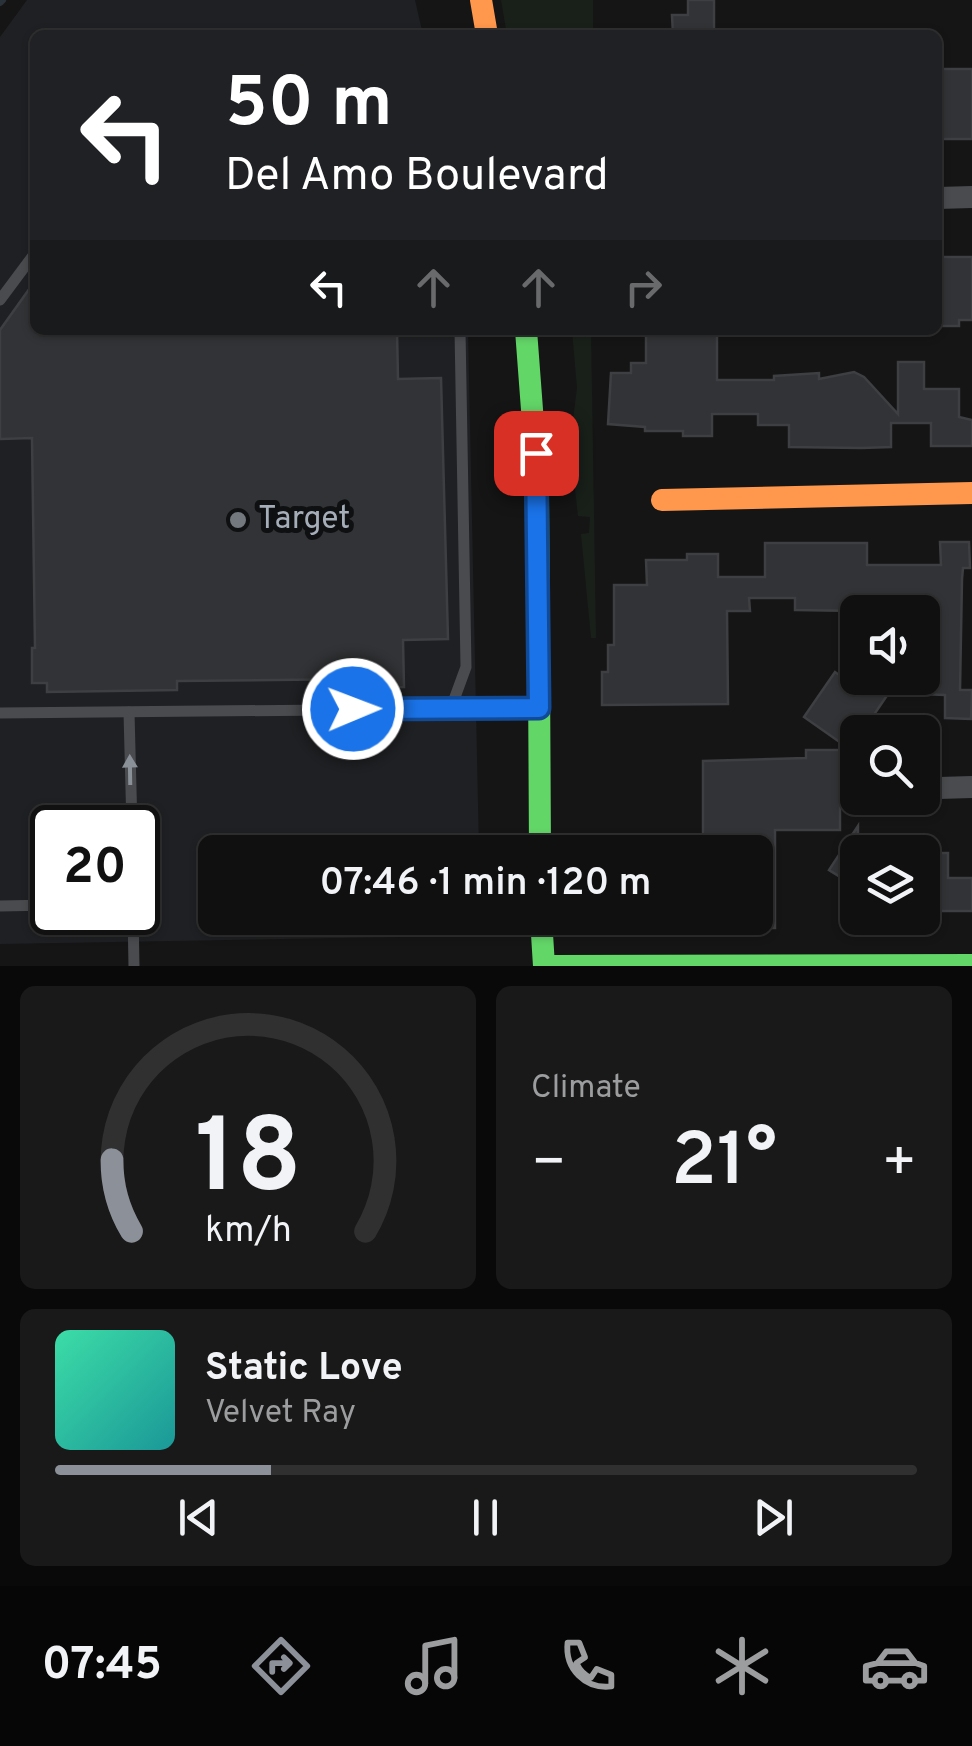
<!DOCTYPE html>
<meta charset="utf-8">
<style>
:root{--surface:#101010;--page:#191919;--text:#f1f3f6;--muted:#9c9d9f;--line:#303030;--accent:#8c9099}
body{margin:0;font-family:Overpass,sans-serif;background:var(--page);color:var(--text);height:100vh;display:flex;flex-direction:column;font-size:38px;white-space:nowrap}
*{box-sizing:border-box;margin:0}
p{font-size:32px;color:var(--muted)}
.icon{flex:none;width:55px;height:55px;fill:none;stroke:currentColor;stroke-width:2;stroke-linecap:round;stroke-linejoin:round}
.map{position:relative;height:966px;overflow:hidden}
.panel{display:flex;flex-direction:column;gap:20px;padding:20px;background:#090909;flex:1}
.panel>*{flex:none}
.guide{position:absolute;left:30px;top:30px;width:912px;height:305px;border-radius:15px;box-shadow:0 2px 8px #0004,0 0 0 2px var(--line);background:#202124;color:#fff;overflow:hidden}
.buttons{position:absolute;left:840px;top:595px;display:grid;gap:20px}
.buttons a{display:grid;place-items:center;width:100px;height:100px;border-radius:15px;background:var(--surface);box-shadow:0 2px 8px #0004,0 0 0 2px var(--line);font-size:50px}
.speed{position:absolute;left:30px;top:805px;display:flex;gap:20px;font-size:50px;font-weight:700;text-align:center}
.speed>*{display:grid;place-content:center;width:130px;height:130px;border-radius:50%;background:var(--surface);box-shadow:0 2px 8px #0004,0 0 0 2px var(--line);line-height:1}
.speed .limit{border:5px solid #111;border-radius:15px;background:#fff;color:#111}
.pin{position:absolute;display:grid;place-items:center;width:85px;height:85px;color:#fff;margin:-42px;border-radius:20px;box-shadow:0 5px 15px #0006}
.me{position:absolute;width:110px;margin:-55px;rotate:89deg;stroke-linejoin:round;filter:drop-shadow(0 0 8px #0008)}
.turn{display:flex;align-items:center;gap:35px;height:210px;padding:0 30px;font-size:45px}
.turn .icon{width:130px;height:130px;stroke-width:2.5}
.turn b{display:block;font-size:70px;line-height:85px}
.lanes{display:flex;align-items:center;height:95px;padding:0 30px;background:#0003;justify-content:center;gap:50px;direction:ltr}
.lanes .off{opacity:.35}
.big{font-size:75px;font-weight:600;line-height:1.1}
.panel .card{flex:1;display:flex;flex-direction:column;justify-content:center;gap:15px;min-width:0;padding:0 35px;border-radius:15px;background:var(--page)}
.panel .dial{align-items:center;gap:0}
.dial svg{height:260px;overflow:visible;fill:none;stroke:var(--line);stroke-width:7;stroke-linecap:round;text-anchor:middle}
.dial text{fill:var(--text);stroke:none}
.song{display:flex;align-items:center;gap:30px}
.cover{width:120px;height:120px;border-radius:15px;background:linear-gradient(135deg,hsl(160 70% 55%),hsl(180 70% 35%))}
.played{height:10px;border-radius:5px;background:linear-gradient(90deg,var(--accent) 25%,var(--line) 25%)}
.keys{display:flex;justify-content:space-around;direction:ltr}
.heat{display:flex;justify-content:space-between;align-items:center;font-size:55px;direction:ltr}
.panel .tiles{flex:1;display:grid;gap:20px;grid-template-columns:1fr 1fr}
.card:last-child{grid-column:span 2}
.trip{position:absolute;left:198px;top:835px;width:575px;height:100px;border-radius:15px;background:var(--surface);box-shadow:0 2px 8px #0004,0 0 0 2px var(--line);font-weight:600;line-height:100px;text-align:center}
.menu{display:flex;height:160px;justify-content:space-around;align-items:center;background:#060606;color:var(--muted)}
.menu .icon{width:70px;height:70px}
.menu .active{color:var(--accent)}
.menu b{font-size:45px;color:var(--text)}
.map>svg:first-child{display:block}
</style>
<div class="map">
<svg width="972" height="966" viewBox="0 0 972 966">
<rect width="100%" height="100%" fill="#151515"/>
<path fill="#1f2023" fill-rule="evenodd" d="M 27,0 L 415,0 L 423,35 L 35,35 L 35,330 L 468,330 L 479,852 L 215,852 L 215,918 L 474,918 L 461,936 L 0,944 L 0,37 ZM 52,828 L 138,828 L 138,912 L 52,912 Z"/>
<g fill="#19201a">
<polygon points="501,0 593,0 593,35 507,35"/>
<polygon points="572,330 591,330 596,638 591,638 581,534 589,533 590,517 578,516 570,444 577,388"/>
</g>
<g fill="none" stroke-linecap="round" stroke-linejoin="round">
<polyline stroke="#283238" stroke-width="8" points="0,2 2,0"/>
</g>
<g fill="#323336" stroke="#3e3f42" stroke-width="2.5">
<polygon points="688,0 714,0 714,35 673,35 672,15 688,15"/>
<rect x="938" y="69" width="34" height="70"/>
<polygon points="938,257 972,257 972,320 959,320 959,326 938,326"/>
<polygon points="35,281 35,330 397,330 398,379 441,378 448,639 403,640 404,687 358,688 358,679 177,681 177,690 47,692 47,683 32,683 32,648 35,648 32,438 0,439 0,330"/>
<polygon points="646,330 717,330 717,380 774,380 774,376 819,373 819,379 854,372 864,377 898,414 898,362 924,362 924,389 959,389 959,417 972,420 972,446 931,446 931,423 891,423 891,447 861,448 789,447 789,425 758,425 758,414 712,414 712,436 683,436 683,431 645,431 645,427 608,424 611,373 631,373 631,363 646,363"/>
<polygon points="940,542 969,542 970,568 963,568 962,579 960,690 972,690 971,719 945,718 945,695 922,694 922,612 795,610 795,598 749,598 750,611 727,611 728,704 602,705 602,672 608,672 608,645 614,645 614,585 647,585 646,560 687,560 687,554 718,554 718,577 765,577 765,543 867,543 867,565 941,565"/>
<polygon points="835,672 850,683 858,673 858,678 870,678 890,691 871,719 890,732 858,732 858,796 840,796 840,830 775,830 775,928 755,928 755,852 703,852 703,761 806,758 806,750 851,750 804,717"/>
<polygon points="858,826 858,888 829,870"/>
<polygon points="922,853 948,853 948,878 972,878 972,911 931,911 931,882 922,882"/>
</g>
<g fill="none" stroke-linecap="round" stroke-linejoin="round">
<g stroke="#494b4e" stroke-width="11">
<polyline points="0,300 35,253"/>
<polyline points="451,708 466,667 460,330"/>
<polyline points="129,712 132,828"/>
<polyline points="0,713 535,708"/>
<polyline points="0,906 52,905"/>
<polyline points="133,912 134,966"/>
</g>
<g stroke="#494b4e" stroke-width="22">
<polyline points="938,198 972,197"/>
<polyline points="939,788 972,787"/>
</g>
<g stroke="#63d668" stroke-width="22">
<polyline points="526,330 538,489 540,852"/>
<polyline points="541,918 544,966"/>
<polyline points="552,966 972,965"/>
</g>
<g stroke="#ff974d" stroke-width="22">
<polyline points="481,0 487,35"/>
<polyline points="662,500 972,493"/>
</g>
</g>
<defs><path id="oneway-solid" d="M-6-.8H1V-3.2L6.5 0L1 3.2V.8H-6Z" transform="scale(2.5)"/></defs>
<use fill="#899098" href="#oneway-solid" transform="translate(130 770) rotate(-91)"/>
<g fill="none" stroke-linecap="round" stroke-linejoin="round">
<g stroke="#114b97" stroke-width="25">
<polyline id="route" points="353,709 539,708 536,453"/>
</g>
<use href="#route" stroke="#1a73e8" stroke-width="18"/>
</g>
<circle fill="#73787f" stroke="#0f1011" stroke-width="4" cx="238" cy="520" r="10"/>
<g text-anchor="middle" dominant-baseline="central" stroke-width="10" stroke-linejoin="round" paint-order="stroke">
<g font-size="32" fill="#a5adb8" stroke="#0f1011" text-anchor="start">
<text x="258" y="520">Target</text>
</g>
</g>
</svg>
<div class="buttons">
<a><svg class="icon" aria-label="sound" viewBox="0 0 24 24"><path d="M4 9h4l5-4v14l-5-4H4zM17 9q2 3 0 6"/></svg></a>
<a><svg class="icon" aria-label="search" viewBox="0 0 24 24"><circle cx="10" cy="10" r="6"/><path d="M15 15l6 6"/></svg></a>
<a><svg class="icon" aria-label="layers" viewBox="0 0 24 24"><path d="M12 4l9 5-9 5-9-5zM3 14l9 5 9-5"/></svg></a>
</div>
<div class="speed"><div class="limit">20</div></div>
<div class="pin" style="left:536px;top:453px;background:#d93025"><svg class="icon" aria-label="arrive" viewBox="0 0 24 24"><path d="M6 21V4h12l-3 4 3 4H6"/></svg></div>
<svg class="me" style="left:353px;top:709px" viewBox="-20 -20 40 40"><circle r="17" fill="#1a73e8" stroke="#fff" stroke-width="3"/><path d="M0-11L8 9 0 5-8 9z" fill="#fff"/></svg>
<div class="trip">07:46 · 1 min · 120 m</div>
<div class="guide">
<div class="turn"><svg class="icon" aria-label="left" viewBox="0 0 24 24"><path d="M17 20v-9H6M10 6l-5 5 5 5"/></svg><div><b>50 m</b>Del Amo Boulevard</div></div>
<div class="lanes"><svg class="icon" aria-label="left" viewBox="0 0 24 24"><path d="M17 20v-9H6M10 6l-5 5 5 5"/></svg><svg class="icon off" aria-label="ahead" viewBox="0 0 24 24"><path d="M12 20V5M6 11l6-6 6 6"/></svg><svg class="icon off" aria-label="ahead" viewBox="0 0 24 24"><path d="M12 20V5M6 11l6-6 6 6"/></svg><svg class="icon off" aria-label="right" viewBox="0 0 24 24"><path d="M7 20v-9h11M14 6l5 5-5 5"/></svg></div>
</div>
</div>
<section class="panel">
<div class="tiles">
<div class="card dial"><svg viewBox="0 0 100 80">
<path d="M14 69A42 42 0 1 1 86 69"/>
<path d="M14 69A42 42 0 0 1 8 47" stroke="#8c9099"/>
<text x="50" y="56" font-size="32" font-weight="700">18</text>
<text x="50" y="72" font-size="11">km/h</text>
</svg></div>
<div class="card"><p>Climate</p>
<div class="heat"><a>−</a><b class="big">21°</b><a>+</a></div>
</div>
<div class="card">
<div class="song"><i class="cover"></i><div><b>Static Love</b><p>Velvet Ray</p></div></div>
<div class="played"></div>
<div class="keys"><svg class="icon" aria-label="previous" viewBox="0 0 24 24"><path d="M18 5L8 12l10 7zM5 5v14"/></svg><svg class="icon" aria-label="pause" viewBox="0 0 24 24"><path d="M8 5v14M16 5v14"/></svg><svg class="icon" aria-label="next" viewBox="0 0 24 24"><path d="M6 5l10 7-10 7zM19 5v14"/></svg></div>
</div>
</div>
</section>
<nav class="menu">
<b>07:45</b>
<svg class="icon active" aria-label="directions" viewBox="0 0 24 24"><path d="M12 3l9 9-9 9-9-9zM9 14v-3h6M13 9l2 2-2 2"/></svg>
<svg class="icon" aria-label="music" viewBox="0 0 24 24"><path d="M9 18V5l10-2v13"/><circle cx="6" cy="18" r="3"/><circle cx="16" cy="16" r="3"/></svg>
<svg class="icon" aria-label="phone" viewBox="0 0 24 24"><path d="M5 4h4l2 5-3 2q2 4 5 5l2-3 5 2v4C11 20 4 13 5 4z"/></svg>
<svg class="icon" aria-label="climate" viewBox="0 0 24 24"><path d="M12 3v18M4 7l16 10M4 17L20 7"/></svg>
<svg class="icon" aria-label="car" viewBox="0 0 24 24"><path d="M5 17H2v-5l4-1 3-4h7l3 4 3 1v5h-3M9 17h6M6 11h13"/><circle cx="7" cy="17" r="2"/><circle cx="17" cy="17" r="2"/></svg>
</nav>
